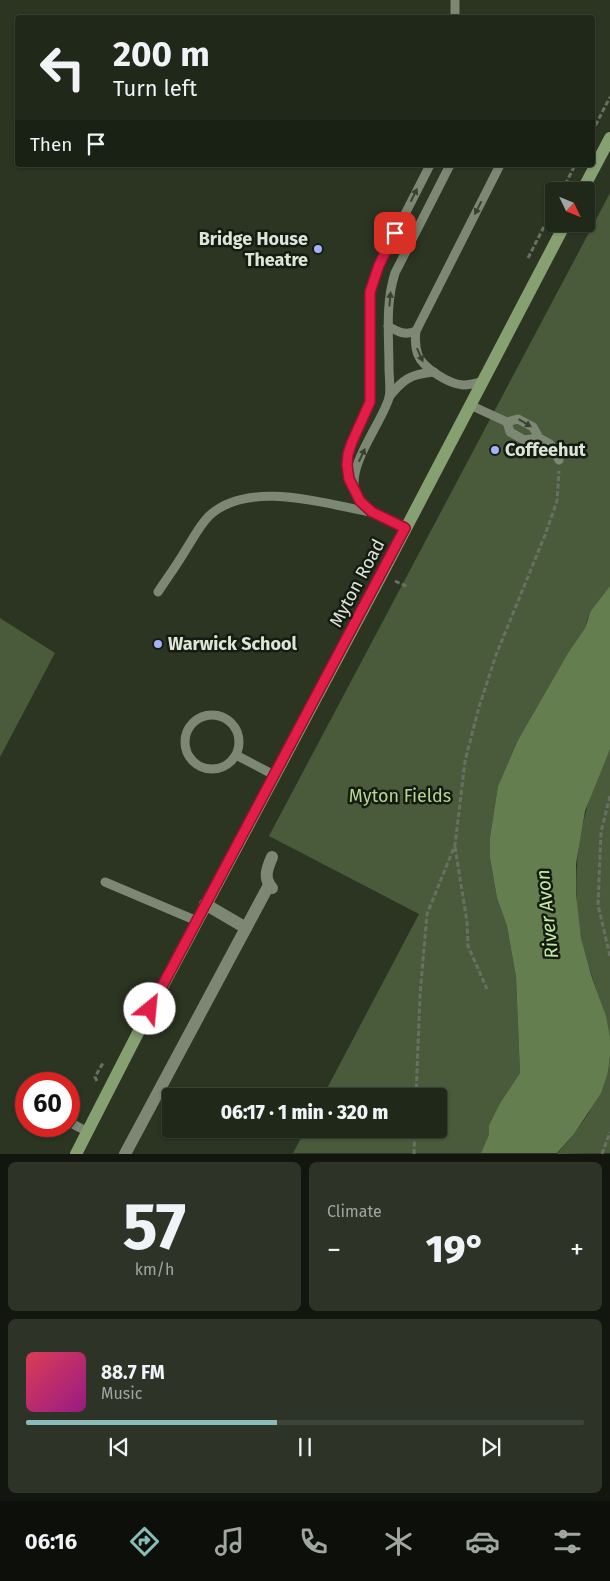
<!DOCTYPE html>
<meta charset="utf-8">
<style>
:root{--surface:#20281a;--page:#2d3427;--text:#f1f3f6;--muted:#a2a6a2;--line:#3d4439;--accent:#8bbbb9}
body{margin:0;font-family:"Fira Sans",sans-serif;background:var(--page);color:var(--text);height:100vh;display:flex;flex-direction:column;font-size:19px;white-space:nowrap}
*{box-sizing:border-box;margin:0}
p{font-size:16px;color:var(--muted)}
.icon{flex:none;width:28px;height:28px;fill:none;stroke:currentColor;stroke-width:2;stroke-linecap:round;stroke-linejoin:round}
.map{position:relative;height:1154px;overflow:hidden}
.sheet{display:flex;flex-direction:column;gap:8px;padding:8px;background:#12160e;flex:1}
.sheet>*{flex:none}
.banner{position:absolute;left:15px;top:15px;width:580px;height:152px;border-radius:5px;box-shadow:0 1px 4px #0004,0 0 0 1px var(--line);background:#20281a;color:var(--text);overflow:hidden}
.needle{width:32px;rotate:133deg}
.fabs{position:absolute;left:545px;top:182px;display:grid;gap:10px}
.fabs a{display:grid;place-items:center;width:50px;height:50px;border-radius:5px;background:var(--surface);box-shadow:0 1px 4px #0004,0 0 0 1px var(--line);font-size:25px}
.speed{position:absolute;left:15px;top:1072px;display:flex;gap:10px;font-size:25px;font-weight:700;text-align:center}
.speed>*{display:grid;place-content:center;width:65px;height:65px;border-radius:50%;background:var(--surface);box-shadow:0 1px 4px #0004,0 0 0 1px var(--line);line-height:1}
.speed .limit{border:8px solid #d22;background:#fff;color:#111}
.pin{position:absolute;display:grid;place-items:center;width:42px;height:42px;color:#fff;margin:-21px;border-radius:10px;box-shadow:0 2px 8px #0006}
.me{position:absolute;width:55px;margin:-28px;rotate:28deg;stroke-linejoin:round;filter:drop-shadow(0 0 4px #0008)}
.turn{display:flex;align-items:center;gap:18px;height:105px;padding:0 15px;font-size:22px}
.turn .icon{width:65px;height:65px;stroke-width:2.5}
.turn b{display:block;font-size:35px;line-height:42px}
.then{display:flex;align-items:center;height:48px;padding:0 15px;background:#0003;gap:10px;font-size:19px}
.big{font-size:38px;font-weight:800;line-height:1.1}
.sheet .card{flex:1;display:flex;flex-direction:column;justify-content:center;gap:8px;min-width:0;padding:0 18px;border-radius:8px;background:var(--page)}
.sheet .dial{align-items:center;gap:0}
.dial b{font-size:65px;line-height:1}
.song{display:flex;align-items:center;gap:15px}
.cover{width:60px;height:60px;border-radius:8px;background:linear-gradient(135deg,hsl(350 70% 55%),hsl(310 70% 35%))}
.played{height:5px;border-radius:2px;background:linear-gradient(90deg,var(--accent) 45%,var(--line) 45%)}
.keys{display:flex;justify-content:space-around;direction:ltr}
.heat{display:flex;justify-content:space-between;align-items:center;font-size:28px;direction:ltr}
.sheet .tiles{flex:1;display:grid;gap:8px;grid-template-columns:1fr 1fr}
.card:last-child{grid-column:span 2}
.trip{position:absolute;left:162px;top:1088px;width:285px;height:50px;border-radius:5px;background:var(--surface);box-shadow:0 1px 4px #0004,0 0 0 1px var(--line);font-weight:800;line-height:50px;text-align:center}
.menu{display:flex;height:80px;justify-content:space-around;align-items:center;background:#0d100a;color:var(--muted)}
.menu .icon{width:35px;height:35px}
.menu .on{color:var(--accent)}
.menu b{font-size:22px;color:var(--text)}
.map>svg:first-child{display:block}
</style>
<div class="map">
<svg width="610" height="1154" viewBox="0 0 610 1154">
<rect width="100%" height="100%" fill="#2b3522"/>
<g fill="#4a5b3c">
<polygon points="610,193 610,586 587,620 585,628 568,653 518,740 498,786 490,837 490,858 497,898 507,926 516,977 520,1073 500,1103 489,1125 489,1134 481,1153 293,1153 306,1129 439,1129 439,1096 323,1096 419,914 269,836"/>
<polygon points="0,618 55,653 0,757"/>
<path d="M 610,749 L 610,1037 C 604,1003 588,972 581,938 C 569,874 580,806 610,749 Z"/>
<polygon points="610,1056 610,1153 557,1154 574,1134 588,1114 608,1072"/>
</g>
<polygon fill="#657e50" points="610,586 610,749 585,811 576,864 576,894 581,938 591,975 606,1016 610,1037 610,1056 608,1072 601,1093 574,1134 557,1153 481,1153 489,1134 489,1125 500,1103 520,1073 516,977 507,926 497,898 490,858 490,837 498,786 518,740 568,653 585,628 591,611"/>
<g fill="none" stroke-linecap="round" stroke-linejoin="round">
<g stroke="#687161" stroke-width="3" stroke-dasharray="5 2.5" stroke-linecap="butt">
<polyline points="592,132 610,97"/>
<polyline points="562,191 575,165"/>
<polyline points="528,258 554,207"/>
<polyline points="395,581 408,587"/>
<polyline points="610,796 601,832 598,905 610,956"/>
<polyline points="455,847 467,922 468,946 487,989"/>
<polyline points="97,1081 95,1077 103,1063"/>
<polyline points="416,1096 420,995 427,914 455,845 465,761 479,707 496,655 545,535 557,501 559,471"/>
<polyline points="414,1154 415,1129"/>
<polyline points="602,1154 610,1132"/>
</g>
<g stroke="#7c8873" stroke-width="9">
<polyline points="455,0 455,18"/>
<path d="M 388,326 C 398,332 405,336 416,331"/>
<path d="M 483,381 C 477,383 470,385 463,385 C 449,384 423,368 418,355 C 415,347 415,339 416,331 L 500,165"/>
<path d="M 389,397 C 403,379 411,374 434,372"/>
<polyline points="470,405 507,422 518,419 533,427 539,438 550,444 559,460"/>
<polyline points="507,422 510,432 524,440 539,438"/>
<polyline points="352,486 349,479 347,465 348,454 371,402 370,292 379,265 430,165"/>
<path d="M 405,528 C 389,520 359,510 355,490 C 348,464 381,424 389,398 C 391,390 389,377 389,368 C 389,336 385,304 395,273 L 450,165"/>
<path d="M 158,592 C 167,578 177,565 185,551 C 193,539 199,526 209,516 C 248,479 325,504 371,512"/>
<circle cx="212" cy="742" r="27"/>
<polyline points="236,755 274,775"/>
<polyline points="105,882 197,921"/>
<polyline points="69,1122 88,1132"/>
</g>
<g stroke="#7c8873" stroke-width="12">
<path d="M 272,857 C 267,869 263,878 272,888"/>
<polyline points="205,904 246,928"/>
<polyline points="125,1154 269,885"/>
</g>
<g stroke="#87a072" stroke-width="12">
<polyline points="582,191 610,138"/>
<polyline points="76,1154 142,1025 382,574 565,224"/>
</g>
</g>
<defs><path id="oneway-solid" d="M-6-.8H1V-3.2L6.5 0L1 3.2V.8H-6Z" transform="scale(1.25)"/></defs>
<g fill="#3a4134">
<use href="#oneway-solid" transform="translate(414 195) rotate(-64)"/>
<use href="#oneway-solid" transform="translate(478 208) rotate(117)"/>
<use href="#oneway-solid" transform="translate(390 299) rotate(-85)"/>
<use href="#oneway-solid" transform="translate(420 355) rotate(66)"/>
<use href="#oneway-solid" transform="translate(525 423) rotate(31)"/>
<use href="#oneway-solid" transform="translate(362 455) rotate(-65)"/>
</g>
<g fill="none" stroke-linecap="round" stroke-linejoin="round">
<g stroke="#92132f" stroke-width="12">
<polyline id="route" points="150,1009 405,528 372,512 360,501 349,479 347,465 348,454 352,442 370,402 370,292 379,265 395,233"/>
</g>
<use href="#route" stroke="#e11d48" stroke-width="9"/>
</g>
<g fill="#a4b1fc" stroke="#161b12" stroke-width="2">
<circle cx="318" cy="249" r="5"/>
<circle cx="495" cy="450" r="5"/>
<circle cx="158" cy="644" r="5"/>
</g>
<g text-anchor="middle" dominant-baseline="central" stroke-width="5" stroke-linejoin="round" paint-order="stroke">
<g font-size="18" font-weight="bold" fill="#dde4d8" stroke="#161b12" text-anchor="start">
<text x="308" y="239" text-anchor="end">Bridge House<tspan x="308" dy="21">Theatre</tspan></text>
<text x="505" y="450">Coffeehut</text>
<text x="168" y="644">Warwick School</text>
</g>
<g font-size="18" fill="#dde4d8" stroke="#161b12">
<text transform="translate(357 583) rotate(-62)">Myton Road</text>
</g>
<g font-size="18" fill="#b3d992" stroke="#161b12">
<text x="400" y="796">Myton Fields</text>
</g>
<g font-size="19" font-style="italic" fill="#c4eba3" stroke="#161b12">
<text transform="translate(547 914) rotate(-96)">River Avon</text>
</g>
</g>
</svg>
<div class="fabs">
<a><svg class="needle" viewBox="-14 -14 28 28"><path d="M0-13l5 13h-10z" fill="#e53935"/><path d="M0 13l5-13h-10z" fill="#a2a6a2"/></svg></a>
</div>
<div class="speed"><div class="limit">60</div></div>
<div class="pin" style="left:395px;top:233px;background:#d93025"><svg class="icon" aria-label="arrive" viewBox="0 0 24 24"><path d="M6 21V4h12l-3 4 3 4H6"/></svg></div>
<svg class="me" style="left:150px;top:1009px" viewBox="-20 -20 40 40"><circle r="19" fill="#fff"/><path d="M0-13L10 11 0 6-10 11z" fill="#e11d48"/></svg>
<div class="trip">06:17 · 1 min · 320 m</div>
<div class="banner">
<div class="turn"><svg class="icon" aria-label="left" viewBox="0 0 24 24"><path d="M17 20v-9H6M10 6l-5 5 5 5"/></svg><div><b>200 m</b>Turn left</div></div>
<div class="then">Then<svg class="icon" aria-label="arrive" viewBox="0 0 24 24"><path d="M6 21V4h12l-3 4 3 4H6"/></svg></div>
</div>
</div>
<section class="sheet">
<div class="tiles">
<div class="card dial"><b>57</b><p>km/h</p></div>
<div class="card"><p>Climate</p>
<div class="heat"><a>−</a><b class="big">19°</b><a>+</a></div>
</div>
<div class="card">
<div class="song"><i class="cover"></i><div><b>88.7 FM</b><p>Music</p></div></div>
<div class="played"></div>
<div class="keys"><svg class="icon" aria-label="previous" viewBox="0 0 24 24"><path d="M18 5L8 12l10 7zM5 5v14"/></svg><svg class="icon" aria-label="pause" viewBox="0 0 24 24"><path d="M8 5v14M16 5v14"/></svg><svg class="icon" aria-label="next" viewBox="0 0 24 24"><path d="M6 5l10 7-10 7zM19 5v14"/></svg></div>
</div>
</div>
</section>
<nav class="menu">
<b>06:16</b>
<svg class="icon on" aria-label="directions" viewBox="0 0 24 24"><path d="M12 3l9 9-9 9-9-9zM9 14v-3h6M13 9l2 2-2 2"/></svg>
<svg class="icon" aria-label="music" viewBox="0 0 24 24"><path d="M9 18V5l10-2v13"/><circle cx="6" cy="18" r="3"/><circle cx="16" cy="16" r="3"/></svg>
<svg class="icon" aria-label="phone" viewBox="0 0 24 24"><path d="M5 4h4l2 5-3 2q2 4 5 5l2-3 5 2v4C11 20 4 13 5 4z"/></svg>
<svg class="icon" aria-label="climate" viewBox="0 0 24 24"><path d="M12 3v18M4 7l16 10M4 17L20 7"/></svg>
<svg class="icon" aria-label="car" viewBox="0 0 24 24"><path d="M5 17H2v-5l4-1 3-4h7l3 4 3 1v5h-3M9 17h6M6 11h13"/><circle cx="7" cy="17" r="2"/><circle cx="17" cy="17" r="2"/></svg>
<svg class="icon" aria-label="filters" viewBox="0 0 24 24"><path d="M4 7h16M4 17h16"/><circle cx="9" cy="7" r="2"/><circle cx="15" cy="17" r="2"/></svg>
</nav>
